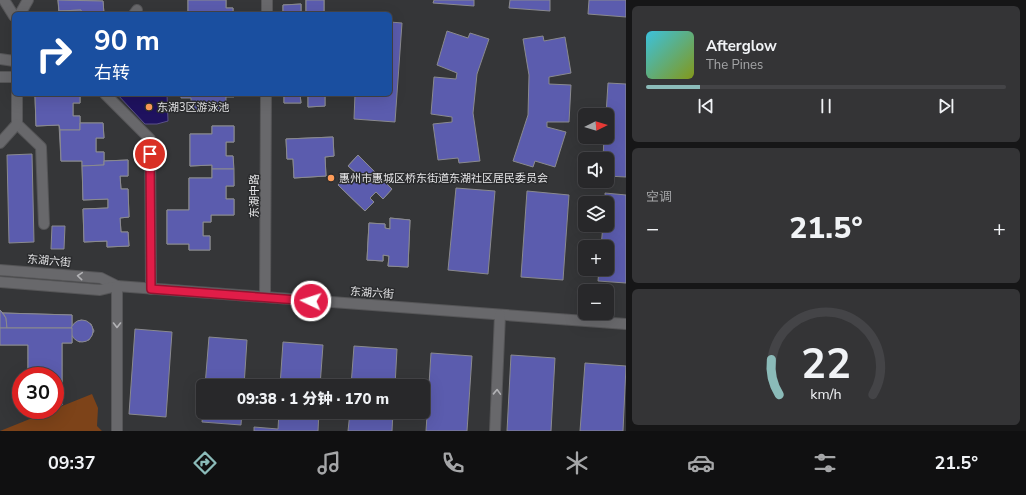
<!DOCTYPE html>
<html lang="zh">
<meta charset="utf-8">
<style>
:root{--surface:#28282a;--page:#343436;--text:#f1f3f6;--muted:#a5a6a8;--line:#444447;--accent:#8bbbb9}
body{margin:0;font-family:"Nunito Sans","Noto Sans SC",sans-serif;background:var(--page);color:var(--text);height:100vh;display:flex;flex-direction:column;font-size:15px;white-space:nowrap}
*{box-sizing:border-box;margin:0}
p{font-size:13px;color:var(--muted)}
.icon{flex:none;width:22px;height:22px;fill:none;stroke:currentColor;stroke-width:2;stroke-linecap:round;stroke-linejoin:round}
.map{position:relative;flex:1;overflow:hidden}
.sheet{display:flex;flex-direction:column;gap:6px;padding:6px;background:#161617;width:400px}
.sheet>*{flex:none}
.top-card{position:absolute;left:12px;top:12px;width:380px;height:84px;border-radius:6px;box-shadow:0 4px 16px #0002,0 0 0 1px var(--line);background:#1a4fa0;color:#fff;overflow:hidden}
.needle{width:26px;rotate:85deg}
.tools{position:absolute;left:578px;top:108px;display:grid;gap:8px}
.tools a{display:grid;place-items:center;width:36px;height:36px;border-radius:6px;background:var(--surface);box-shadow:0 4px 16px #0002,0 0 0 1px var(--line);font-size:20px}
.speed{position:absolute;left:12px;top:367px;display:flex;gap:8px;font-size:20px;font-weight:700;text-align:center}
.speed>*{display:grid;place-content:center;width:52px;height:52px;border-radius:50%;background:var(--surface);box-shadow:0 4px 16px #0002,0 0 0 1px var(--line);line-height:1}
.speed .limit{border:6px solid #d22;background:#fff;color:#111}
.pin{position:absolute;display:grid;place-items:center;width:34px;height:34px;color:#fff;margin:-17px;border:2px solid #fff;border-radius:50%;box-shadow:0 1px 4px #0007}
.me{position:absolute;width:44px;margin:-22px;rotate:274deg;stroke-linejoin:round;filter:drop-shadow(0 0 3px #0008)}
.turn{display:flex;align-items:center;gap:14px;height:84px;padding:0 16px;font-size:18px}
.turn .icon{width:52px;height:52px;stroke-width:2.5}
.turn b{display:block;font-size:28px;line-height:34px}
.big{font-size:30px;font-weight:800;line-height:1.1}
.sheet .widget{flex:1;display:flex;flex-direction:column;justify-content:center;gap:6px;min-width:0;padding:0 14px;border-radius:6px;background:var(--page)}
.sheet .dial{align-items:center;gap:0}
.dial svg{height:104px;overflow:visible;fill:none;stroke:var(--line);stroke-width:7;stroke-linecap:round;text-anchor:middle}
.dial text{fill:var(--text);stroke:none}
.song{display:flex;align-items:center;gap:12px}
.cover{width:48px;height:48px;border-radius:6px;background:linear-gradient(135deg,hsl(190 70% 55%),hsl(70 70% 35%))}
.played{height:4px;border-radius:2px;background:linear-gradient(90deg,var(--accent) 15%,var(--line) 15%)}
.keys{display:flex;justify-content:space-around;direction:ltr}
.heat{display:flex;justify-content:space-between;align-items:center;font-size:22px;direction:ltr}
.trip{position:absolute;left:196px;top:379px;width:234px;height:40px;border-radius:6px;background:var(--surface);box-shadow:0 4px 16px #0002,0 0 0 1px var(--line);font-weight:800;line-height:40px;text-align:center}
.dock{display:flex;height:64px;justify-content:space-around;align-items:center;background:#101011;color:var(--muted)}
.dock .icon{width:28px;height:28px}
.dock .active{color:var(--accent)}
.dock b{font-size:18px;color:var(--text)}
main{display:flex;flex:1;min-height:0}
.map>svg:first-child{display:block}
</style>
<main>
<div class="map">
<svg width="626" height="431" viewBox="0 0 626 431">
<rect width="100%" height="100%" fill="#353638"/>
<polygon fill="#7d4319" points="92,394 98,408 97,426 102,431 0,431"/>
<polygon fill="#1f125f" stroke="#5a5188" points="117,94 167,94 168,121 157,124 145,124"/>
<g fill="#5b5cae" stroke="#8a8a8e">
<polygon points="58,0 103,1 104,14 59,14"/>
<polygon points="58,0 103,1 104,14 81,14 81,10 59,11"/>
<polygon points="188,0 226,0 226,8 233,8 233,14 188,14"/>
<polygon points="188,0 226,0 226,8 233,8 233,14 188,14"/>
<polygon points="306,0 324,0 324,14 283,14 283,5 301,4 301,14 306,14"/>
<polygon points="306,0 324,0 324,14 283,14 283,5 301,4 301,14 306,14"/>
<polygon points="434,0 474,0 474,6 433,3"/>
<polygon points="510,0 550,0 550,11 509,8"/>
<polygon points="589,0 626,0 626,17 588,14"/>
<polygon points="81,10 81,14 59,14 59,11"/>
<polygon points="390,22 402,23 395,122 354,119 355,94 390,94"/>
<polygon points="447,31 468,38 470,33 489,39 477,74 473,113 480,161 459,163 458,158 438,160 433,124 452,122 452,117 431,114 434,77 456,79 457,73 437,65"/>
<polygon points="543,36 544,41 565,37 571,73 549,77 549,84 571,85 569,122 547,122 547,127 566,132 555,167 535,161 533,167 513,161 528,115 529,75 523,39"/>
<polygon points="608,83 626,84 626,177 607,176 607,159 603,159 604,137 607,137 606,115"/>
<polygon points="59,94 80,94 80,103 73,103 73,116 80,116 80,123 103,123 104,138 96,138 96,152 104,152 104,161 128,160 128,176 120,176 121,189 128,189 129,217 120,218 121,232 128,232 129,246 107,247 107,241 84,242 83,209 108,208 108,199 83,200 82,161 61,161 59,125 36,126 35,96"/>
<polygon points="59,94 80,94 80,103 73,103 73,116 80,116 80,130 60,130 59,125 36,126 35,96"/>
<polygon points="181,94 234,94 234,97 226,97 226,110 191,111 191,98 181,98"/>
<polygon points="284,94 300,94 301,103 284,103"/>
<polygon points="284,94 300,94 301,103 284,103"/>
<polygon points="308,94 325,94 325,106 308,107"/>
<polygon points="308,94 325,94 325,106 308,107"/>
<polygon points="80,123 103,123 104,138 96,138 96,152 104,152 104,165 82,166 82,161 61,161 60,130 80,130"/>
<polygon points="212,126 234,126 234,142 226,142 226,156 233,156 234,186 226,186 226,199 234,199 234,215 211,215 211,222 203,222 203,236 210,236 210,250 189,250 189,244 167,244 167,210 189,210 189,178 212,178 212,165 190,166 190,134 212,134"/>
<polygon points="212,126 234,126 234,142 226,142 226,156 233,156 234,169 212,169 212,165 190,166 190,134 212,134"/>
<polygon points="333,137 334,156 325,157 326,176 294,178 293,159 287,159 286,139"/>
<polygon points="333,137 334,156 325,157 326,176 294,178 293,159 287,159 286,139"/>
<polygon points="32,154 34,242 9,243 7,155"/>
<polygon points="358,155 392,189 383,199 376,192 370,198 374,202 365,211 338,185 347,175 351,179 356,173 348,166"/>
<polygon points="358,155 392,189 383,199 376,192 370,198 374,202 365,211 338,185 347,175 351,179 356,173 348,166"/>
<polygon points="128,160 128,176 120,176 121,189 128,189 129,217 120,218 121,232 128,232 129,246 107,247 107,241 84,242 83,209 108,208 108,199 83,200 82,166 104,165 104,161"/>
<polygon points="212,169 234,169 234,186 226,186 226,199 234,199 234,215 211,215 211,222 203,222 203,236 210,236 210,250 189,250 189,244 167,244 167,210 189,210 189,178 212,178"/>
<polygon points="456,188 495,191 488,274 448,270"/>
<polygon points="527,191 569,195 563,280 521,277"/>
<polygon points="605,193 626,195 626,283 598,281 599,269 607,269 607,247 601,247 603,225 607,225"/>
<polygon points="390,218 410,220 408,267 388,266 389,256 383,255 383,261 367,260 369,223 385,224 385,228 390,229"/>
<polygon points="390,218 410,220 408,267 388,266 389,256 383,255 383,261 367,260 369,223 385,224 385,228 390,229"/>
<polygon points="52,226 65,226 64,249 51,249"/>
<polygon points="0,310 3,313 72,315 72,328 74,324 81,320 91,324 94,331 89,340 79,342 72,335 72,343 62,343 62,405 55,405 55,376 28,376 28,345 0,345"/>
<polygon points="0,310 6,318 7,328 0,328"/>
<polygon points="3,313 72,315 72,328 7,328 6,318"/>
<circle cx="82" cy="331" r="11"/>
<polygon points="0,328 72,328 72,343 62,343 62,405 55,405 55,376 28,376 28,345 0,345"/>
<polygon points="135,329 172,332 166,417 129,414"/>
<polygon points="209,337 247,340 244,386 205,386"/>
<polygon points="283,342 323,345 320,386 280,386"/>
<polygon points="354,346 397,349 395,386 351,386"/>
<polygon points="431,353 472,356 467,431 426,431"/>
<polygon points="511,355 555,358 551,431 507,431"/>
<polygon points="585,363 626,366 623,431 580,431"/>
<polygon points="203,412 242,412 241,425 202,422"/>
<polygon points="279,412 319,412 318,431 254,431 254,427 278,429"/>
<polygon points="350,412 393,412 392,431 348,431"/>
</g>
<g fill="none" stroke-linecap="round" stroke-linejoin="round">
<g stroke="#555557" stroke-width="12">
<g id="minor">
<polyline points="4,0 14,16"/>
<polyline points="20,14 28,0"/>
<polyline points="134,14 137,10"/>
<polyline points="267,14 267,0"/>
<polyline points="0,59 14,61"/>
<polyline points="0,77 14,77"/>
<polyline points="17,94 17,124 41,147 44,224"/>
<polyline points="105,94 150,139 151,289"/>
<polyline points="0,143 17,124"/>
<polyline points="0,270 101,278 117,286"/>
<polyline points="0,282 100,290 117,286 626,324"/>
<polyline points="117,286 117,431"/>
<polyline points="265,297 266,94"/>
<polyline points="495,431 500,315"/>
</g>
</g>
<use href="#minor" stroke="#68686b" stroke-width="10"/>
</g>
<defs><path id="oneway-chevron" d="M-2-3.5L2.5 0L-2 3.5" fill="none" stroke-width="1.6" stroke-linecap="round" stroke-linejoin="round"/></defs>
<g stroke="#b2b2b5">
<use href="#oneway-chevron" transform="translate(80 276) rotate(-175)"/>
<use href="#oneway-chevron" transform="translate(117 325) rotate(90)"/>
<use href="#oneway-chevron" transform="translate(497 392) rotate(-88)"/>
</g>
<g fill="none" stroke-linecap="round" stroke-linejoin="round">
<g stroke="#92132f" stroke-width="10">
<polyline id="route" points="150,154 151,289 311,301"/>
</g>
<use href="#route" stroke="#e11d48" stroke-width="7"/>
</g>
<g fill="#fe9c58" stroke="#2b2c2e" stroke-width="1.5">
<circle cx="149" cy="107" r="4"/>
<circle cx="331" cy="178" r="4"/>
</g>
<g text-anchor="middle" dominant-baseline="central" stroke-width="3" stroke-linejoin="round" paint-order="stroke">
<g font-size="11" fill="#e4e4e6" stroke="#2b2c2e" text-anchor="start">
<text x="157" y="107">东湖3区游泳池</text>
<text x="339" y="178">惠州市惠城区桥东街道东湖社区居民委员会</text>
</g>
<g font-size="11" fill="#e4e4e6" stroke="#2b2c2e">
<text transform="translate(254 196) rotate(-90)">东湖中路</text>
<text transform="translate(49 261) rotate(5)">东湖六街</text>
<text transform="translate(372 293) rotate(4)">东湖六街</text>
</g>
</g>
</svg>
<div class="tools">
<a><svg class="needle" viewBox="-14 -14 28 28"><path d="M0-13l5 13h-10z" fill="#e53935"/><path d="M0 13l5-13h-10z" fill="#a5a6a8"/></svg></a>
<a><svg class="icon" aria-label="sound" viewBox="0 0 24 24"><path d="M4 9h4l5-4v14l-5-4H4zM17 9q2 3 0 6"/></svg></a>
<a><svg class="icon" aria-label="layers" viewBox="0 0 24 24"><path d="M12 4l9 5-9 5-9-5zM3 14l9 5 9-5"/></svg></a>
<a>+</a>
<a>−</a>
</div>
<div class="speed"><div class="limit">30</div></div>
<div class="pin" style="left:150px;top:154px;background:#d93025"><svg class="icon" aria-label="arrive" viewBox="0 0 24 24"><path d="M6 21V4h12l-3 4 3 4H6"/></svg></div>
<svg class="me" style="left:311px;top:301px" viewBox="-20 -20 40 40"><circle r="17" fill="#e11d48" stroke="#fff" stroke-width="3"/><path d="M0-11L8 9 0 5-8 9z" fill="#fff"/></svg>
<div class="trip">09:38 · 1 分钟 · 170 m</div>
<div class="top-card">
<div class="turn"><svg class="icon" aria-label="right" viewBox="0 0 24 24"><path d="M7 20v-9h11M14 6l5 5-5 5"/></svg><div><b>90 m</b>右转</div></div>
</div>
</div>
<section class="sheet">
<div class="widget">
<div class="song"><i class="cover"></i><div><b>Afterglow</b><p>The Pines</p></div></div>
<div class="played"></div>
<div class="keys"><svg class="icon" aria-label="previous" viewBox="0 0 24 24"><path d="M18 5L8 12l10 7zM5 5v14"/></svg><svg class="icon" aria-label="pause" viewBox="0 0 24 24"><path d="M8 5v14M16 5v14"/></svg><svg class="icon" aria-label="next" viewBox="0 0 24 24"><path d="M6 5l10 7-10 7zM19 5v14"/></svg></div>
</div>
<div class="widget"><p>空调</p>
<div class="heat"><a>−</a><b class="big">21.5°</b><a>+</a></div>
</div>
<div class="widget dial"><svg viewBox="0 0 100 80">
<path d="M14 69A42 42 0 1 1 86 69"/>
<path d="M14 69A42 42 0 0 1 8 42" stroke="#8bbbb9"/>
<text x="50" y="56" font-size="32" font-weight="700">22</text>
<text x="50" y="72" font-size="11">km/h</text>
</svg></div>
</section>
</main>
<nav class="dock">
<b>09:37</b>
<svg class="icon active" aria-label="directions" viewBox="0 0 24 24"><path d="M12 3l9 9-9 9-9-9zM9 14v-3h6M13 9l2 2-2 2"/></svg>
<svg class="icon" aria-label="music" viewBox="0 0 24 24"><path d="M9 18V5l10-2v13"/><circle cx="6" cy="18" r="3"/><circle cx="16" cy="16" r="3"/></svg>
<svg class="icon" aria-label="phone" viewBox="0 0 24 24"><path d="M5 4h4l2 5-3 2q2 4 5 5l2-3 5 2v4C11 20 4 13 5 4z"/></svg>
<svg class="icon" aria-label="climate" viewBox="0 0 24 24"><path d="M12 3v18M4 7l16 10M4 17L20 7"/></svg>
<svg class="icon" aria-label="car" viewBox="0 0 24 24"><path d="M5 17H2v-5l4-1 3-4h7l3 4 3 1v5h-3M9 17h6M6 11h13"/><circle cx="7" cy="17" r="2"/><circle cx="17" cy="17" r="2"/></svg>
<svg class="icon" aria-label="filters" viewBox="0 0 24 24"><path d="M4 7h16M4 17h16"/><circle cx="9" cy="7" r="2"/><circle cx="15" cy="17" r="2"/></svg>
<b>21.5°</b>
</nav>
